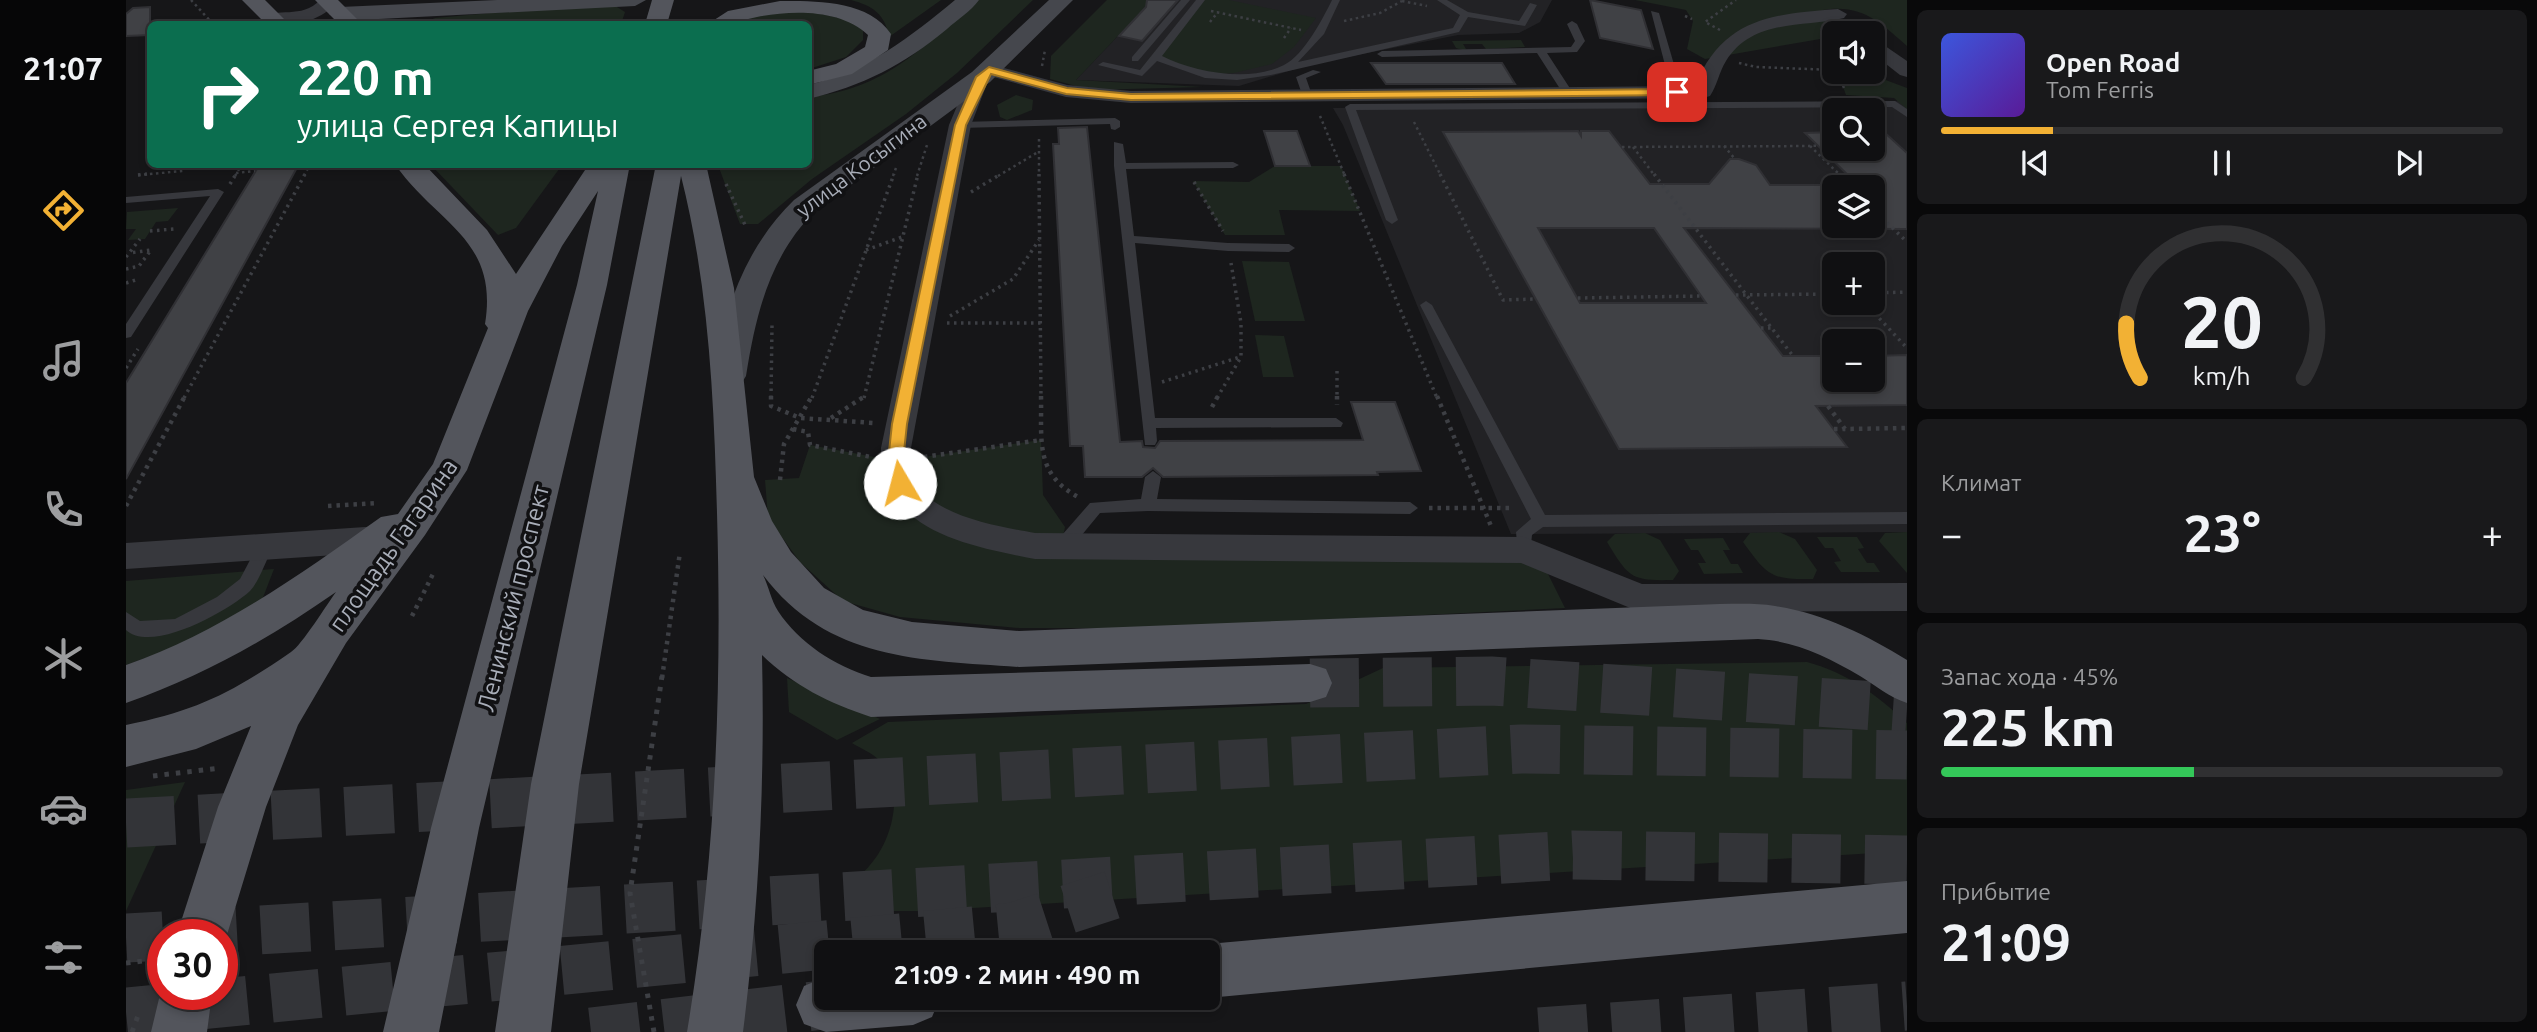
<!DOCTYPE html>
<html lang="ru">
<meta charset="utf-8">
<style>
:root{--surface:#101012;--page:#19191b;--text:#f1f3f6;--muted:#9c9d9f;--line:#303032;--accent:#f2b134}
body{margin:0;font-family:Ubuntu,sans-serif;background:var(--page);color:var(--text);height:100vh;display:flex;flex-direction:column;font-size:26px;white-space:nowrap}
*{box-sizing:border-box;margin:0}
p{font-size:23px;color:var(--muted)}
.icon{flex:none;width:38px;height:38px;fill:none;stroke:currentColor;stroke-width:2;stroke-linecap:round;stroke-linejoin:round}
.map{position:relative;flex:1;overflow:hidden}
.details{display:flex;flex-direction:column;gap:10px;padding:10px;background:#09090a;width:630px}
.details>*{flex:none}
.top-card{position:absolute;left:21px;top:21px;width:665px;height:147px;border-radius:10px;box-shadow:0 4px 10px #0003,0 0 0 2px var(--line);background:#0b6e4f;color:#fff;overflow:hidden}
.tools{position:absolute;left:1696px;top:21px;display:grid;gap:14px}
.tools a{display:grid;place-items:center;width:63px;height:63px;border-radius:10px;background:var(--surface);box-shadow:0 4px 10px #0003,0 0 0 2px var(--line);font-size:35px}
.speed{position:absolute;left:21px;top:919px;display:flex;gap:14px;font-size:35px;font-weight:700;text-align:center}
.speed>*{display:grid;place-content:center;width:91px;height:91px;border-radius:50%;background:var(--surface);box-shadow:0 4px 10px #0003,0 0 0 2px var(--line);line-height:1}
.speed .limit{border:10px solid #d22;background:#fff;color:#111}
.pin{position:absolute;display:grid;place-items:center;width:60px;height:60px;color:#fff;margin:-30px;border-radius:14px;box-shadow:0 4px 10px #0006}
.me{position:absolute;width:77px;margin:-38px;rotate:352deg;stroke-linejoin:round;filter:drop-shadow(0 0 5px #0008)}
.turn{display:flex;align-items:center;gap:24px;height:147px;padding:0 35px;font-size:32px}
.turn .icon{width:91px;height:91px;stroke-width:2.5}
.turn b{display:block;font-size:49px;line-height:60px}
.big{font-size:52px;font-weight:700;line-height:1.1}
.details .card{flex:1;display:flex;flex-direction:column;justify-content:center;gap:10px;min-width:0;padding:0 24px;border-radius:10px;background:var(--page)}
.details .dial{align-items:center;gap:0}
.dial svg{height:182px;overflow:visible;fill:none;stroke:var(--line);stroke-width:7;stroke-linecap:round;text-anchor:middle}
.dial text{fill:var(--text);stroke:none}
.song{display:flex;align-items:center;gap:21px}
.cover{width:84px;height:84px;border-radius:10px;background:linear-gradient(135deg,hsl(230 70% 55%),hsl(270 70% 35%))}
.played{height:7px;border-radius:4px;background:linear-gradient(90deg,var(--accent) 20%,var(--line) 20%)}
.keys{display:flex;justify-content:space-around;direction:ltr}
.heat{display:flex;justify-content:space-between;align-items:center;font-size:38px;direction:ltr}
.charge{height:10px;border-radius:5px;background:linear-gradient(90deg,#34c759 45%,var(--line) 0)}
.trip{position:absolute;left:688px;top:940px;width:406px;height:70px;border-radius:10px;background:var(--surface);box-shadow:0 4px 10px #0003,0 0 0 2px var(--line);font-weight:700;line-height:70px;text-align:center}
main{display:flex;flex:1;min-height:0}
.menu{display:flex;flex-direction:column;width:126px;justify-content:space-around;align-items:center;background:#060607;color:var(--muted)}
.menu .icon{width:49px;height:49px}
.menu .current{color:var(--accent)}
.menu b{font-size:32px;color:var(--text)}
.map>svg:first-child{display:block}
</style>
<main>
<nav class="menu">
<b>21:07</b>
<svg class="icon current" aria-label="directions" viewBox="0 0 24 24"><path d="M12 3l9 9-9 9-9-9zM9 14v-3h6M13 9l2 2-2 2"/></svg>
<svg class="icon" aria-label="music" viewBox="0 0 24 24"><path d="M9 18V5l10-2v13"/><circle cx="6" cy="18" r="3"/><circle cx="16" cy="16" r="3"/></svg>
<svg class="icon" aria-label="phone" viewBox="0 0 24 24"><path d="M5 4h4l2 5-3 2q2 4 5 5l2-3 5 2v4C11 20 4 13 5 4z"/></svg>
<svg class="icon" aria-label="climate" viewBox="0 0 24 24"><path d="M12 3v18M4 7l16 10M4 17L20 7"/></svg>
<svg class="icon" aria-label="car" viewBox="0 0 24 24"><path d="M5 17H2v-5l4-1 3-4h7l3 4 3 1v5h-3M9 17h6M6 11h13"/><circle cx="7" cy="17" r="2"/><circle cx="17" cy="17" r="2"/></svg>
<svg class="icon" aria-label="filters" viewBox="0 0 24 24"><path d="M4 7h16M4 17h16"/><circle cx="9" cy="7" r="2"/><circle cx="15" cy="17" r="2"/></svg>
</nav>
<div class="map">
<svg width="1781" height="1032" viewBox="0 0 1781 1032">
<rect width="100%" height="100%" fill="#161618"/>
<g fill="#222225" fill-rule="evenodd">
<polygon points="1026,0 1426,0 1414,22 1393,33 1332,35 1186,64 1113,86 950,80"/>
<path d="M 1781,101 L 1781,532 L 1385,534 L 1217,125 L 1207,108 ZM 1708,110 L 1746,110 L 1746,149 L 1708,149 ZM 1708,187 L 1746,187 L 1746,226 L 1708,226 ZM 1708,264 L 1746,264 L 1746,303 L 1708,303 ZM 1708,341 L 1746,341 L 1746,380 L 1708,380 Z"/>
</g>
<g fill="#1e261f">
<path d="M 725,0 L 815,0 L 763,37 C 759,14 747,6 725,0 Z"/>
<path d="M 852,0 L 907,0 L 831,73 L 780,114 L 686,179 L 632,224 L 614,224 L 592,165 L 682,164 L 683,97 C 760,89 795,48 852,0 Z"/>
<polygon points="981,0 1026,0 950,80 1077,87 965,90 924,79 925,56"/>
<polygon points="1075,0 1103,0 1190,18 1168,47 1146,64 1108,73 1076,75 1030,57"/>
<path d="M 1509,0 L 1781,0 L 1781,46 C 1753,22 1737,4 1697,10 L 1706,37 L 1579,59 L 1561,49 L 1567,21 L 1560,10 Z"/>
<polygon points="456,5 491,7 499,12 495,24 295,24 309,18"/>
<polygon points="666,7 731,22 737,31 737,40 720,57 683,69 682,24 612,24 613,20"/>
<polygon points="1395,40 1399,47 1360,49 1356,44 1337,44 1340,49 1337,50 1330,48 1326,41"/>
<polygon points="1757,79 1781,88 1781,109 1768,98 1720,95 1715,81"/>
<polygon points="890,95 907,100 906,110 881,120 874,117 871,105"/>
<polygon points="305,165 436,165 390,228 372,235"/>
<polygon points="1149,166 1215,166 1234,211 1153,210 1159,235 1099,235 1067,181 1123,182"/>
<polygon points="52,208 42,221 30,222 19,239 2,240 10,229 0,229 1,212"/>
<polygon points="1116,261 1163,262 1179,321 1129,321"/>
<polygon points="1129,335 1158,336 1168,377 1137,377"/>
<polygon points="915,440 917,495 939,527 935,547 1398,550 1422,574 1439,608 1035,628 893,628 774,617 717,601 674,562 642,518 639,480 673,478 684,445 770,461"/>
<path d="M 1653,532 L 1669,539 L 1691,570 L 1687,579 C 1644,580 1641,575 1617,542 L 1624,533 Z"/>
<polygon points="1781,532 1781,573 1753,541 1759,533"/>
<path d="M 1519,533 L 1534,540 L 1553,571 L 1547,580 C 1505,581 1503,578 1481,542 L 1489,534 Z"/>
<polygon points="1691,537 1731,537 1738,548 1732,549 1741,563 1748,563 1754,572 1715,572 1708,562 1715,561 1707,548 1699,548"/>
<polygon points="1597,538 1604,550 1597,550 1605,564 1612,564 1617,573 1578,574 1572,563 1580,563 1572,550 1565,550 1558,539"/>
<polygon points="148,569 136,600 63,642 0,665 0,581"/>
<path d="M 1681,662 C 1721,673 1750,694 1781,723 L 1781,846 L 1765,852 L 798,911 L 760,911 L 720,886 C 728,879 738,873 744,865 C 767,839 780,788 753,760 C 746,753 734,748 726,743 L 762,722 L 1180,704 L 1257,668 Z"/>
<polygon points="661,678 754,719 711,740 663,712"/>
<polygon points="59,782 0,911 0,790"/>
</g>
<g fill="#404145" stroke="#303034" stroke-width="2" fill-rule="evenodd">
<polygon points="1021,0 1052,0 1016,41 993,36 1020,7"/>
<polygon points="1464,0 1515,10 1527,49 1474,38"/>
<polygon points="24,7 24,35 0,36 0,14 7,8"/>
<polygon points="1245,63 1376,63 1389,84 1260,84"/>
<polygon points="961,127 994,442 1016,441 1017,447 1029,448 1034,441 1237,440 1225,402 1269,402 1295,471 1251,472 1252,475 1037,477 1027,468 1016,477 959,477 957,446 944,446 927,144 933,144 932,128"/>
<polygon points="1138,131 1171,131 1184,166 1149,166"/>
<path d="M 1452,131 L 1455,136 L 1455,131 L 1483,131 L 1524,184 L 1583,184 L 1604,159 L 1613,159 L 1630,165 L 1644,185 L 1732,185 L 1679,133 L 1708,132 L 1708,149 L 1746,149 L 1746,132 L 1758,132 L 1781,153 L 1781,229 L 1558,228 L 1657,356 L 1708,356 L 1708,380 L 1746,380 L 1746,356 L 1781,355 L 1781,405 L 1690,406 L 1721,447 L 1493,449 L 1317,132 ZM 1708,187 L 1746,187 L 1746,226 L 1708,226 ZM 1412,228 L 1528,228 L 1580,303 L 1454,303 Z"/>
<polygon points="134,164 173,164 0,479 0,383"/>
</g>
<g fill="none" stroke-linecap="round" stroke-linejoin="round">
<g stroke="#333438" stroke-width="49" stroke-dasharray="49 24" stroke-linecap="butt">
<polyline points="1184,683 1365,681 1781,708"/>
<polyline points="0,823 1395,749 1781,755"/>
<polyline points="62,934 1447,855 1781,860"/>
<polyline points="0,938 37,936"/>
<polyline points="0,1012 888,927 986,895"/>
<polyline points="465,1032 697,1005"/>
<polyline points="1413,1032 1781,1006"/>
</g>
<g stroke="#3d3f44" stroke-width="2.5" stroke-dasharray="2.5 3.5" stroke-linecap="butt">
<polyline points="65,0 87,24"/>
<polyline points="1276,1 1301,6"/>
<polyline points="1085,11 1175,30"/>
<polyline points="1559,16 1566,19"/>
<polyline points="1218,21 1254,13 1276,1"/>
<polyline points="1084,22 1092,12"/>
<polyline points="1594,30 1579,22 1610,0"/>
<polyline points="1158,38 1165,28"/>
<polyline points="1613,63 1630,67 1708,70"/>
<polyline points="916,66 919,50"/>
<polyline points="1736,72 1749,73"/>
<polyline points="1718,88 1715,81 1725,72"/>
<polyline points="1194,116 1219,176"/>
<polyline points="1288,122 1315,176"/>
<polyline points="913,139 913,176"/>
<polyline points="1708,145 1684,146 1715,176"/>
<polyline points="1598,146 1609,159"/>
<polyline points="1496,147 1684,146"/>
<polyline points="1507,147 1529,176"/>
<polyline points="1717,149 1720,151"/>
<polyline points="110,173 129,171"/>
<polyline points="12,175 57,171"/>
<polyline points="109,176 116,164"/>
<polyline points="178,176 184,164"/>
<polyline points="767,176 770,168"/>
<polyline points="791,176 801,145"/>
<polyline points="872,176 912,152"/>
</g>
<g stroke="#3d3f44" stroke-width="3.5" stroke-dasharray="2.5 4.5" stroke-linecap="butt">
<polyline points="913,174 915,398"/>
<polyline points="1218,174 1311,398"/>
<polyline points="1314,174 1377,300 1410,299"/>
<polyline points="1528,174 1667,356"/>
<polyline points="1713,174 1726,187"/>
<polyline points="12,175 21,174"/>
<polyline points="1068,182 1097,231"/>
<polyline points="104,184 110,174"/>
<polyline points="600,184 619,225"/>
<polyline points="845,192 875,174"/>
<polyline points="1746,208 1781,242"/>
<polyline points="24,231 48,229"/>
<polyline points="740,250 776,237"/>
<polyline points="0,257 14,239"/>
<polyline points="0,269 13,266 25,250 3,253"/>
<polyline points="0,283 13,279"/>
<polyline points="1746,293 1781,292"/>
<polyline points="1610,295 1708,294"/>
<polyline points="1452,298 1575,296"/>
<polyline points="1739,303 1781,348"/>
<polyline points="824,316 887,279 913,240"/>
<polyline points="821,323 915,323"/>
<polyline points="1635,328 1646,328"/>
<polyline points="0,368 12,349"/>
<polyline points="1211,371 1211,398"/>
<polyline points="1036,382 1114,357"/>
<polyline points="58,398 179,174"/>
<polyline points="645,398 646,325"/>
<polyline points="686,398 768,174"/>
<polyline points="738,398 792,174"/>
<polyline points="1091,398 1115,357 1115,323 1105,263"/>
</g>
<g stroke="#3d3f44" stroke-width="4.5" stroke-dasharray="3.5 5" stroke-linecap="butt">
<polyline points="645,396 645,406 674,418 748,423"/>
<path d="M 915,396 C 916,441 908,474 954,498"/>
<polyline points="1211,396 1211,405"/>
<polyline points="1311,396 1365,526"/>
<polyline points="1702,406 1719,429 1781,428"/>
<polyline points="1086,407 1092,396"/>
<polyline points="705,418 739,396"/>
<polyline points="667,429 682,432 684,445 745,457"/>
<polyline points="1708,429 1719,429"/>
<polyline points="798,457 915,440"/>
<polyline points="654,480 658,444 686,396"/>
<polyline points="0,506 59,396"/>
<polyline points="202,506 251,503"/>
<polyline points="1303,508 1385,508"/>
<polyline points="286,616 307,574"/>
<polyline points="536,678 554,552"/>
</g>
<g stroke="#3d3f44" stroke-width="5" stroke-dasharray="4.5 7" stroke-linecap="butt">
<polyline points="27,776 94,768"/>
<polyline points="0,963 34,959"/>
<polyline points="29,973 37,954"/>
<polyline points="6,1032 13,1013"/>
<polyline points="528,1032 504,893 536,676"/>
</g>
<g fill="#37383d" fill-rule="evenodd">
<polygon points="1055,0 1064,0 1012,61 1006,61 1006,57"/>
<path d="M 1070,0 L 1079,0 L 1036,56 C 1068,72 1123,83 1158,65 C 1178,55 1196,20 1206,0 L 1214,0 L 1198,34 L 1172,62 L 1327,28 L 1334,15 L 1311,0 L 1321,0 L 1342,12 L 1393,21 L 1404,3 L 1411,5 L 1399,26 L 1342,17 L 1333,32 L 1145,75 L 1111,80 L 1079,78 L 1031,61 L 1016,76 L 972,65 L 977,62 L 1014,70 Z"/>
<polygon points="1525,11 1533,13 1556,92 1555,94 1546,92"/>
<polygon points="1446,21 1451,24 1459,41 1451,52 1421,53 1447,93 1442,96 1438,95 1411,53 1256,57 1251,54 1256,51 1445,47 1449,41 1441,24"/>
<polygon points="1187,70 1195,72 1180,78 1186,95 1177,97 1170,77"/>
<polygon points="1769,101 1781,109 1781,117 1766,107 1230,110 1272,220 1266,224 1260,220 1219,107 1224,104"/>
<polygon points="989,118 994,121 994,127 989,130 985,129 984,124 834,128 829,125 834,122"/>
<polygon points="988,142 997,144 1000,163 1107,162 1113,165 1107,168 1000,169 1008,236 1102,243 1163,244 1169,248 1163,252 1102,251 1009,243 1029,418 1210,418 1217,423 1215,427 1030,428 1031,441 1029,445 1019,445 988,166"/>
<polygon points="92,189 98,192 5,337 0,338 0,324 84,196 0,203 0,197"/>
<polygon points="1300,301 1306,305 1419,515 1781,512 1781,524 1417,527 1406,535 1404,555 1392,555 1390,532 1405,519 1294,305"/>
<polygon points="1027,471 1035,477 1031,499 1284,502 1292,508 1284,514 1022,511 974,513 941,553 929,553 927,548 929,543 964,503 1015,499 1019,477"/>
<path d="M 139,541 L 145,543 L 147,547 C 140,560 134,580 124,591 C 102,611 26,654 0,630 L 0,612 L 14,621 L 49,619 L 91,597 L 114,579 L 133,543 Z"/>
</g>
<g fill="#37383d" fill-rule="evenodd">
<path d="M 194,0 L 211,2 C 199,19 153,36 137,19 C 149,6 176,20 194,0 Z"/>
<path d="M 1712,9 L 1721,14 L 1718,18 C 1677,28 1627,18 1600,61 C 1593,72 1591,86 1584,96 L 1577,98 L 1005,103 L 940,97 L 864,76 L 845,125 L 785,448 C 785,460 785,476 792,486 C 813,517 875,527 909,533 L 1398,537 L 1516,584 L 1781,583 L 1781,611 L 1514,612 L 1395,563 L 909,559 C 843,546 755,531 755,448 L 823,125 C 833,104 842,69 863,64 L 941,85 L 1005,91 L 1569,86 C 1597,18 1646,14 1712,9 Z"/>
<polygon points="1746,37 1781,61 1781,77 1774,75 1746,53"/>
<polygon points="254,526 265,530 270,539 265,548 254,552 0,569 0,543"/>
</g>
<g fill="#45474d" fill-rule="evenodd">
<polygon points="371,0 520,0 509,6 214,21 203,14 214,7"/>
<path d="M 829,0 L 853,0 C 845,11 831,20 821,29 C 778,65 736,86 682,99 L 682,85 C 741,71 784,37 829,0 Z"/>
<path d="M 923,0 L 947,0 L 864,82 L 688,212 C 643,258 630,314 620,376 L 615,384 L 603,387 L 591,384 L 586,376 C 599,309 618,249 668,200 L 846,72 Z"/>
</g>
<g fill="#53555c" fill-rule="evenodd">
<polygon points="116,0 139,0 163,24 140,24"/>
<polygon points="189,0 212,0 236,24 213,24"/>
<polygon points="526,0 548,0 541,24 519,24"/>
<path d="M 654,1 C 691,1 742,0 765,34 L 762,50 L 726,74 L 682,85 L 682,71 L 710,64 L 739,47 L 742,35 C 715,9 666,10 631,17 C 613,21 600,26 582,24 L 602,11 Z"/>
<path d="M 269,164 L 298,164 L 361,230 L 390,274 L 463,164 L 504,164 L 481,285 L 353,828 L 313,1032 L 257,1032 L 305,828 L 451,285 L 472,191 L 436,246 L 402,311 L 341,470 L 299,535 L 220,643 L 172,725 L 140,807 L 96,951 L 96,934 L 51,934 L 92,807 L 125,726 L 70,749 L 0,767 L 0,725 C 71,711 107,692 165,652 C 176,645 201,604 210,592 C 144,638 77,676 0,703 L 0,665 C 93,633 175,574 255,517 L 272,514 L 307,464 L 362,328 L 359,324 C 373,238 310,224 269,164 Z"/>
<path d="M 530,164 L 580,164 L 608,288 L 628,477 L 646,521 L 665,552 L 698,588 L 737,610 L 786,622 L 893,631 L 1594,604 C 1612,604 1631,603 1649,606 C 1696,613 1741,635 1781,660 L 1781,703 C 1763,697 1750,686 1734,676 C 1702,657 1669,641 1632,639 L 893,667 C 795,660 702,661 637,575 C 643,587 645,600 652,611 C 673,643 709,666 745,677 L 1184,664 L 1200,669 L 1206,683 L 1200,697 L 1184,702 L 745,717 C 703,703 668,686 636,655 C 639,781 633,906 617,1032 L 561,1032 C 590,860 596,688 591,513 C 588,400 583,287 555,176 L 453,784 L 425,1032 L 369,1032 L 405,784 Z"/>
<polygon points="1781,881 1781,933 1082,998 1082,952 1063,952 1082,944"/>
<polygon points="697,978 700,978 700,998 814,998 806,1017 787,1025 700,1032 678,1024 670,1005 678,986"/>
<polygon points="37,982 37,994 86,994 81,1032 25,1032"/>
</g>
</g>
<polygon fill="#f2b134" stroke="#9d7322" stroke-width="2" points="863,67 941,88 1005,94 1551,89 1556,92 1551,95 1005,100 940,94 865,74 840,125 781,424 777,461 782,483 774,489 767,483 762,461 766,424 829,125 850,77"/>
<g text-anchor="middle" dominant-baseline="central" stroke-width="7" stroke-linejoin="round" paint-order="stroke">
<g font-size="21" fill="#a8adb8" stroke="#111113">
<text transform="translate(735 165) rotate(-37)">улица Косыгина</text>
</g>
<g font-size="24" fill="#a8adb8" stroke="#111113">
<text transform="translate(267 545) rotate(-55)">площадь Гагарина</text>
<text transform="translate(387 598) rotate(-76)">Ленинский проспект</text>
</g>
</g>
</svg>
<div class="tools">
<a><svg class="icon" aria-label="sound" viewBox="0 0 24 24"><path d="M4 9h4l5-4v14l-5-4H4zM17 9q2 3 0 6"/></svg></a>
<a><svg class="icon" aria-label="search" viewBox="0 0 24 24"><circle cx="10" cy="10" r="6"/><path d="M15 15l6 6"/></svg></a>
<a><svg class="icon" aria-label="layers" viewBox="0 0 24 24"><path d="M12 4l9 5-9 5-9-5zM3 14l9 5 9-5"/></svg></a>
<a>+</a>
<a>−</a>
</div>
<div class="speed"><div class="limit">30</div></div>
<div class="pin" style="left:1551px;top:92px;background:#d93025"><svg class="icon" aria-label="arrive" viewBox="0 0 24 24"><path d="M6 21V4h12l-3 4 3 4H6"/></svg></div>
<svg class="me" style="left:774px;top:483px" viewBox="-20 -20 40 40"><circle r="19" fill="#fff"/><path d="M0-13L10 11 0 6-10 11z" fill="#f2b134"/></svg>
<div class="trip">21:09 · 2 мин · 490 m</div>
<div class="top-card">
<div class="turn"><svg class="icon" aria-label="right" viewBox="0 0 24 24"><path d="M7 20v-9h11M14 6l5 5-5 5"/></svg><div><b>220 m</b>улица Сергея Капицы</div></div>
</div>
</div>
<section class="details">
<div class="card">
<div class="song"><i class="cover"></i><div><b>Open Road</b><p>Tom Ferris</p></div></div>
<div class="played"></div>
<div class="keys"><svg class="icon" aria-label="previous" viewBox="0 0 24 24"><path d="M18 5L8 12l10 7zM5 5v14"/></svg><svg class="icon" aria-label="pause" viewBox="0 0 24 24"><path d="M8 5v14M16 5v14"/></svg><svg class="icon" aria-label="next" viewBox="0 0 24 24"><path d="M6 5l10 7-10 7zM19 5v14"/></svg></div>
</div>
<div class="card dial"><svg viewBox="0 0 100 80">
<path d="M14 69A42 42 0 1 1 86 69"/>
<path d="M14 69A42 42 0 0 1 8 45" stroke="#f2b134"/>
<text x="50" y="56" font-size="32" font-weight="700">20</text>
<text x="50" y="72" font-size="11">km/h</text>
</svg></div>
<div class="card"><p>Климат</p>
<div class="heat"><a>−</a><b class="big">23°</b><a>+</a></div>
</div>
<div class="card"><p>Запас хода · 45%</p><b class="big">225 km</b><div class="charge"></div></div>
<div class="card"><p>Прибытие</p><b class="big">21:09</b></div>
</section>
</main>
